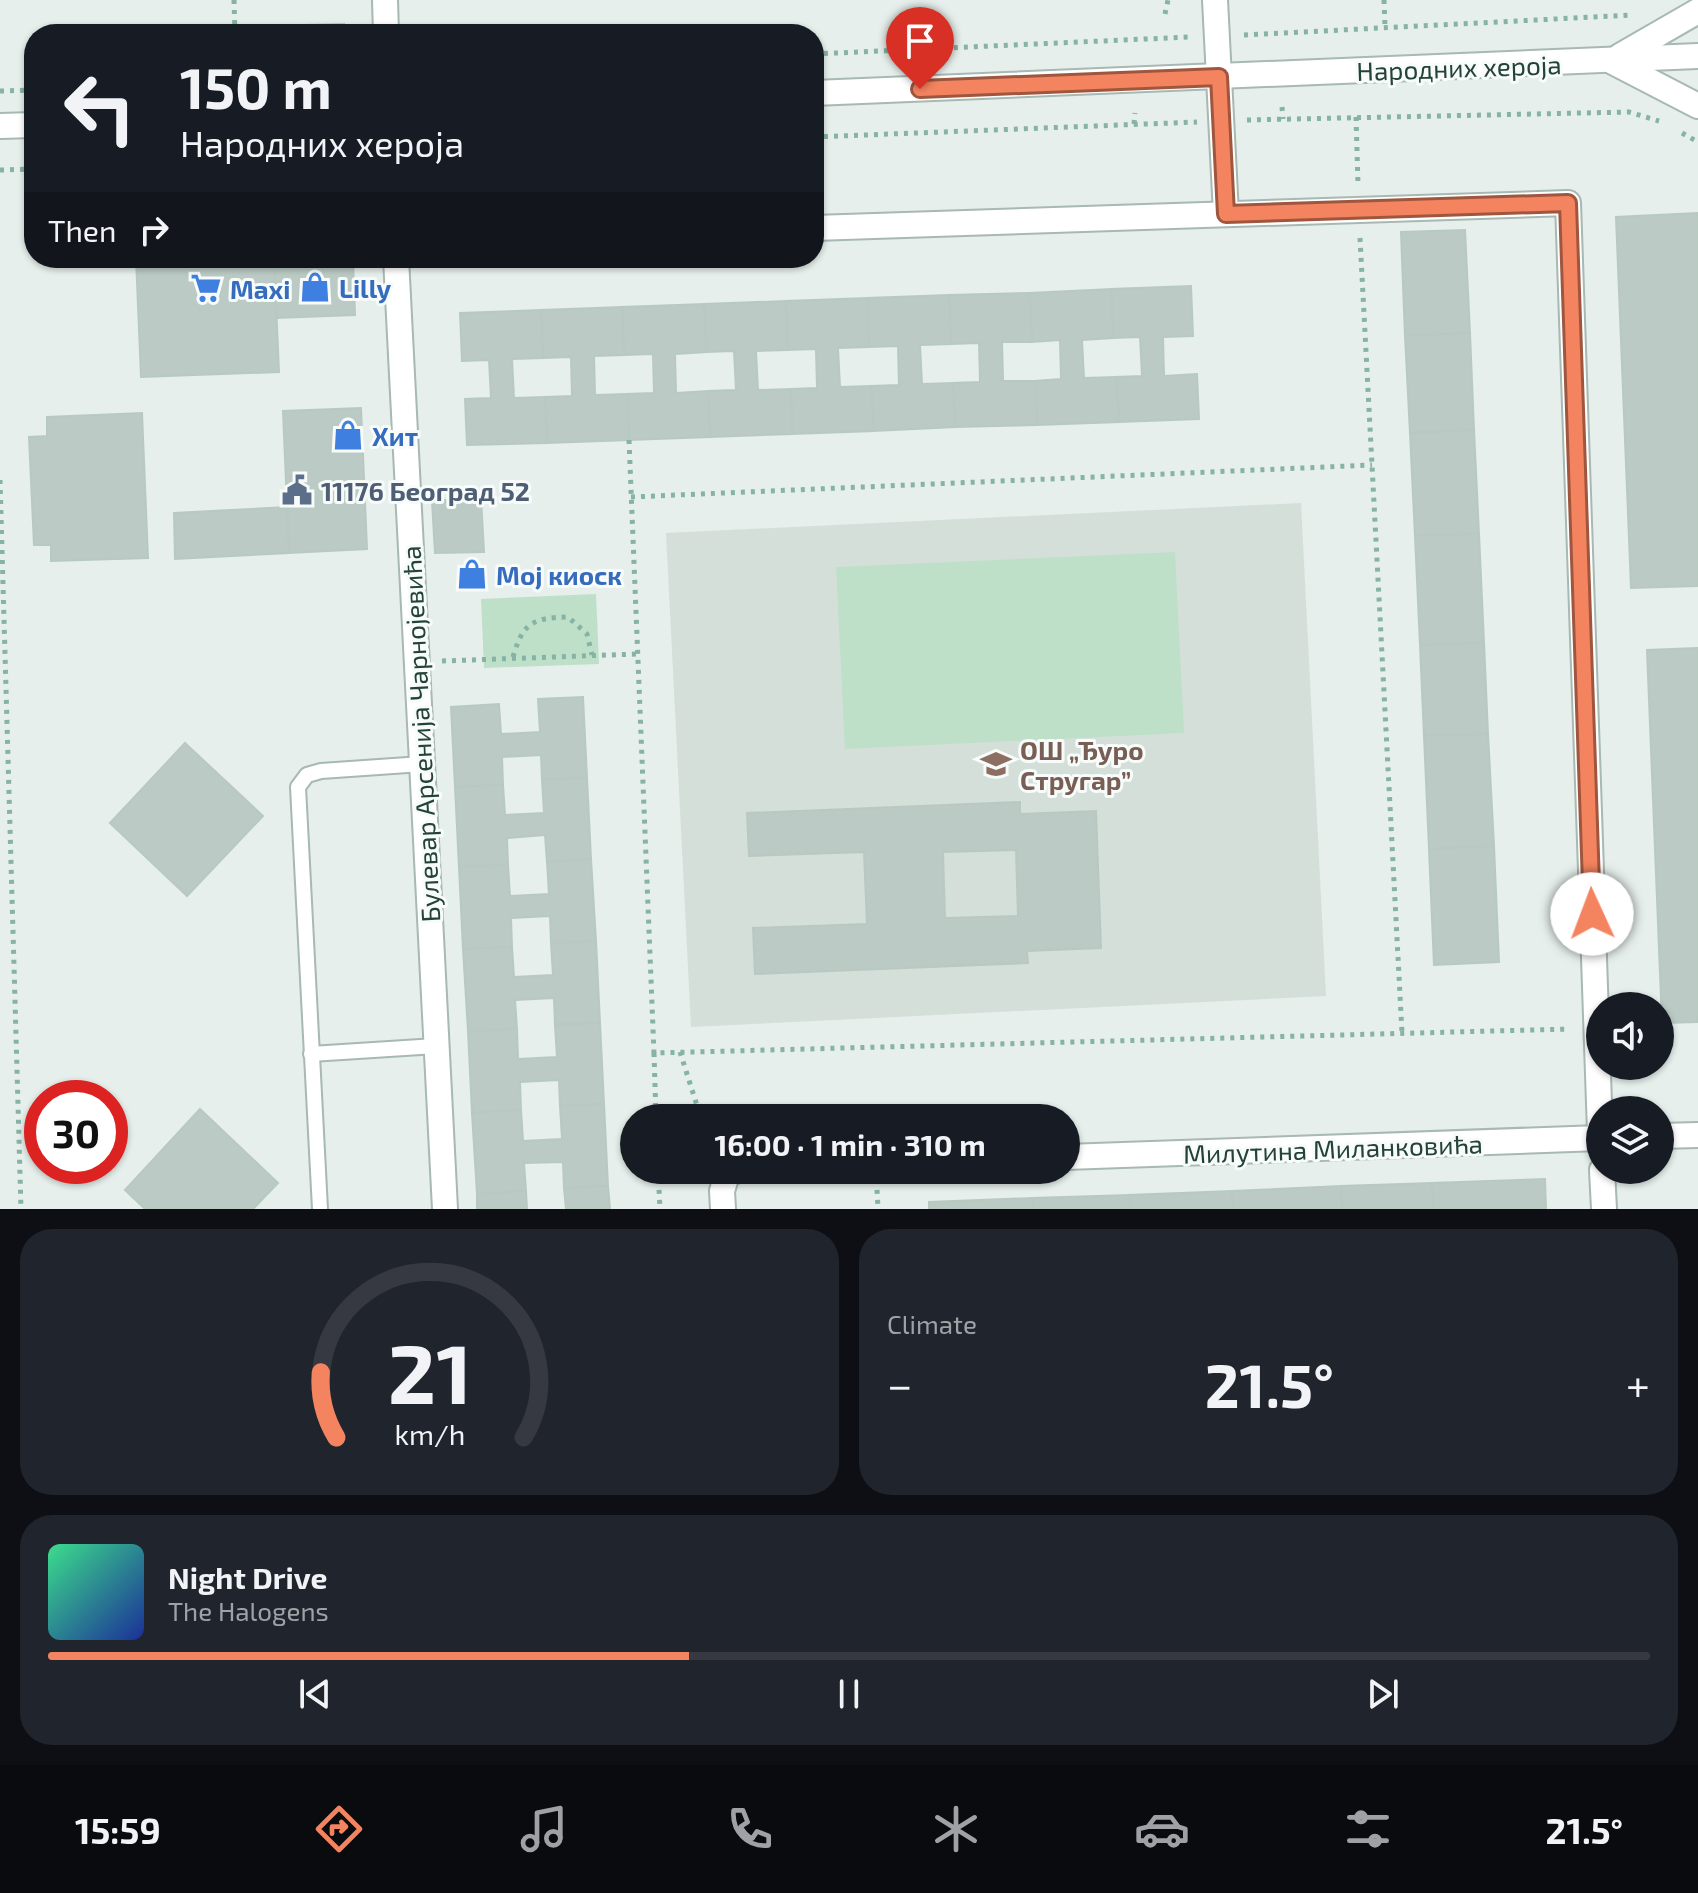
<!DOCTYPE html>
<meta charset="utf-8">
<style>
:root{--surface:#171b24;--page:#20242c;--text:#f1f3f6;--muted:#9ea1a6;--line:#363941;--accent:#f4845f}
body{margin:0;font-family:"Exo 2",sans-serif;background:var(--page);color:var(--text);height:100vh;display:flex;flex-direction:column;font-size:30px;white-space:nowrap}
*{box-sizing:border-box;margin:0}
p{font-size:26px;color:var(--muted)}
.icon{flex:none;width:44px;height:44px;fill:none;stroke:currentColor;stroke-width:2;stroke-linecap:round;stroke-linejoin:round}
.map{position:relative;height:1209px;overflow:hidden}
.sheet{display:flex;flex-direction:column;gap:20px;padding:20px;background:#0d0f14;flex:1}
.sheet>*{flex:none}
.hud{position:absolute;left:24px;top:24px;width:800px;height:244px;border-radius:32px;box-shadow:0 2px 6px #0004;background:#171b24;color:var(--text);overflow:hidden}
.fabs{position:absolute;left:1586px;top:992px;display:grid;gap:16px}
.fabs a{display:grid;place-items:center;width:88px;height:88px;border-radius:50%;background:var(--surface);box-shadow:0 2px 6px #0004;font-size:40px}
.speed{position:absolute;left:24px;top:1080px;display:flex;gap:16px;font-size:40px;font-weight:700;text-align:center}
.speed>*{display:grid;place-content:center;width:104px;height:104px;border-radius:50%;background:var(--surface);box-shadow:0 2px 6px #0004;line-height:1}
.speed .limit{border:12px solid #d22;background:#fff;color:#111}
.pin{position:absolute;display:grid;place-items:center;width:68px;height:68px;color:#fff;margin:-82px -34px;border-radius:50% 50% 50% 0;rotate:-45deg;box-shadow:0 0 8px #0007}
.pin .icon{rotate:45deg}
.me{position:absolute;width:88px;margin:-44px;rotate:358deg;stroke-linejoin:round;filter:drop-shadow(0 0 6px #0008)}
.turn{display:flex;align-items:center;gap:28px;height:168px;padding:0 24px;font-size:36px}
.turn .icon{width:104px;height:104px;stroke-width:2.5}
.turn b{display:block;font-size:56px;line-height:68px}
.then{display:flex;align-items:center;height:76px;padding:0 24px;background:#0003;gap:16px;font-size:30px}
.big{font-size:60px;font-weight:700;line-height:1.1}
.sheet .tile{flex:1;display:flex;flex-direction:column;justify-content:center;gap:12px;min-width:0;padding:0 28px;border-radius:32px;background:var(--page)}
.sheet .dial{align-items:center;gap:0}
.dial svg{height:208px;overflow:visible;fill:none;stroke:var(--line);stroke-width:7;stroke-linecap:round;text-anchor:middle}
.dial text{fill:var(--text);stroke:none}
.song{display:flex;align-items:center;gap:24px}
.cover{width:96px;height:96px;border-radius:12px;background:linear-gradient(135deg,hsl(150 70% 55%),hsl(230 70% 35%))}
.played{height:8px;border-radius:4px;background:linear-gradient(90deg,var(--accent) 40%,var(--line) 40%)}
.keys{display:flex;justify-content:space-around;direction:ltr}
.heat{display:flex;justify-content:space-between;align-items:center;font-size:44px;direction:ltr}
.sheet .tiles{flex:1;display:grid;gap:20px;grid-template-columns:1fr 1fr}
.tile:last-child{grid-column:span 2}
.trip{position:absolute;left:620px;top:1104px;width:460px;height:80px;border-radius:40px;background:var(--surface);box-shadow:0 2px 6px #0004;font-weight:700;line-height:80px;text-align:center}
.tabs{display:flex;height:128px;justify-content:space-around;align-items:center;background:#090b0e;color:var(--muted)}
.tabs .icon{width:56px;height:56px}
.tabs .current{color:var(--accent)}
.tabs b{font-size:36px;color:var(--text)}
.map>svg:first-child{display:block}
</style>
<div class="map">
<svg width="1698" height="1209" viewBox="0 0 1698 1209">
<rect width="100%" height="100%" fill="#e6efeb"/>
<polygon fill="#d4dfda" points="1301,503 1326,996 691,1027 666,533"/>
<g fill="#bfe0c8">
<polygon points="1175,552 1184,733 845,749 836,567"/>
<polygon points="596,594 599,664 484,668 481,599"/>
</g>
<g fill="#bbcac4" stroke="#b8c9c2" stroke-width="2" fill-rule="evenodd">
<polygon points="344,24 344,34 304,34 303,25"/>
<polygon points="1698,213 1698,586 1631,588 1616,217"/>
<polygon points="1465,230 1470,333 1405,336 1401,232"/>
<polygon points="136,258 274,258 279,372 141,377"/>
<polygon points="274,258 353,258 355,315 276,318"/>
<polygon points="1191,286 1193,336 1163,337 1164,376 1197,374 1199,419 1119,422 1116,377 1142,376 1140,337 1113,338 1111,289"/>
<polygon points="1111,289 1113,338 1082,340 1084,378 1116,377 1119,422 1037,425 1035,381 1061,379 1060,340 1032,342 1030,293"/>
<polygon points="1030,293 1032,342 1002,342 1003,381 1035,381 1037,425 955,427 953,383 980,382 979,343 951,344 949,295"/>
<polygon points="949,295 951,344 920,345 922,384 953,383 955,427 874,431 871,386 899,385 898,346 869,347 867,298"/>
<polygon points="867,298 869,347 838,348 840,387 871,386 874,431 792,434 791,389 817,388 816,349 787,350 786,301"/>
<polygon points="786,301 787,350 756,351 758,390 791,389 792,434 710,437 708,391 736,390 734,351 706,352 704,304"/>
<polygon points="704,304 706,352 675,354 676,393 708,391 710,437 629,440 627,394 654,393 653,354 624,355 622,307"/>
<polygon points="622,307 624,355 594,356 595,395 627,394 629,440 547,443 545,397 572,396 571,357 543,358 541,310"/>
<polygon points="541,310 543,358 512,359 514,398 545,397 547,443 467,445 465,399 491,398 489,360 462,361 460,313"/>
<polygon points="1470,333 1474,430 1410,433 1405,336"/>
<polygon points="361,408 367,549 289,553 283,411"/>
<polygon points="142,413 148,558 51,561 51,545 34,545 29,437 47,436 47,417"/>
<polygon points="1474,430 1479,534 1415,536 1410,433"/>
<polygon points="481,498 484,552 435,553 432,501"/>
<polygon points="287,507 289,553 175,559 174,513"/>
<polygon points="1479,534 1484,643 1420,645 1415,536"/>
<polygon points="1484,643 1488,734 1424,736 1420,645"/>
<polygon points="1698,648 1698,1022 1662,1023 1647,650"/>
<polygon points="583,697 587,778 542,780 541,755 502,757 503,785 455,787 451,707 499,704 501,734 540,732 538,699"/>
<polygon points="1488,734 1494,846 1429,849 1424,736"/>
<polygon points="185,743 263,816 187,896 110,823"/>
<polygon points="587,778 591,859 547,862 545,835 507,838 508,865 459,867 455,787 503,785 505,815 544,813 542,780"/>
<path d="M 1020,802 L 1020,814 L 1096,811 L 1101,948 L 1027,951 L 1028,963 L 755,974 L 753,928 L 867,924 L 864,852 L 749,856 L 747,813 ZM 1016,850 L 1018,916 L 945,918 L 943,852 Z"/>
<polygon points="1494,846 1499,962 1434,965 1429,849"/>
<polygon points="591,859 596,941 551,943 550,916 511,918 512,947 463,949 459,867 508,865 510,896 549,894 547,862"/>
<polygon points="596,941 600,1023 555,1025 554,998 515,1000 517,1029 468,1031 463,949 512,947 514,977 553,975 551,943"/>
<polygon points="600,1023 604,1104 560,1106 559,1080 520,1082 521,1110 472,1113 468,1031 517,1029 518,1059 557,1057 555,1025"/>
<polygon points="604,1104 608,1186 564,1188 563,1162 524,1163 526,1191 477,1194 472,1113 521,1110 523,1141 562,1139 560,1106"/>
<polygon points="200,1109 278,1183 253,1209 145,1209 125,1190"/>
<polygon points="1545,1179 1546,1209 1433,1209 1432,1183"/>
<polygon points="1432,1183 1433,1209 1342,1209 1341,1186"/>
<polygon points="608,1186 610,1209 566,1209 564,1188"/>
<polygon points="1341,1186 1342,1209 1233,1209 1232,1191"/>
<polygon points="526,1191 527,1209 477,1209 477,1194"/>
<polygon points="1232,1191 1233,1209 1130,1209 1129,1195"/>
<polygon points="1129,1195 1130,1209 1033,1209 1033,1198"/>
<polygon points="1033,1198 1033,1209 929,1209 929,1202"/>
</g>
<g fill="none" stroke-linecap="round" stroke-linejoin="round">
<g stroke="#a8b8b2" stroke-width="18">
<g id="service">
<polyline points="311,1054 436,1046"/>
<polyline points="320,1209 298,787 307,775 321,771 422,764"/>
</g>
</g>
<g stroke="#a8b8b2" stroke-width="28">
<g id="minor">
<polyline points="385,0 386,34"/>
<polyline points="1215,0 1226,214"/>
<polyline points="814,228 1568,203 1600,1132"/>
<polyline points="396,258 445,1209"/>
<polyline points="1660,1136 1698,1135"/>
<polyline points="1066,1157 1600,1138"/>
<polyline points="1602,1170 1604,1209"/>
<polyline points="723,1209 722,1191 727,1174 738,1170"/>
</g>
</g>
<g stroke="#a8b8b2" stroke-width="28">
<g id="tertiary">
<polyline points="1620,56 1698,11"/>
<polyline points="1613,62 1698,106"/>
<polyline points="814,93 1698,56"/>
<polyline points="0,126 34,125"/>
</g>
</g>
<g stroke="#86b3a5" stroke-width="5" stroke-dasharray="4 6" stroke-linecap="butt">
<polyline points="234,0 235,34"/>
<polyline points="1384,0 1385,27"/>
<polyline points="1165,14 1168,0"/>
<polyline points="1244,35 1633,15"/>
<polyline points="814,54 1190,37"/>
<polyline points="0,91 34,90"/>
<polyline points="1282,107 1283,119"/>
<polyline points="1356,117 1358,184"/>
<polyline points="1247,120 1629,112 1659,121"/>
<polyline points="1134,124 1135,113"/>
<polyline points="1682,133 1698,142"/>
<polyline points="814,137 1197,122"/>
<polyline points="0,170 34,169"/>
<polyline points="1360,238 1402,1033"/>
<polyline points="629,440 654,1053 1569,1029"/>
<polyline points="0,480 21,1209"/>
<polyline points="631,497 1372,465"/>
<path d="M 513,657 C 523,622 533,618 568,617 L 587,634 L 592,655"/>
<polyline points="442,661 637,654"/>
<polyline points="680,1052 701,1118"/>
<polyline points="654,1053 656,1118"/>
<polyline points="658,1170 660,1209"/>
<polyline points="876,1170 878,1209"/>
</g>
<use href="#service" stroke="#fff" stroke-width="14"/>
<use href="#minor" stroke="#fff" stroke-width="24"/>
<use href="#tertiary" stroke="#fff" stroke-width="24"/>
</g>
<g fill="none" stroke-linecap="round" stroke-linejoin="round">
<g stroke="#9f563e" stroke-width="20">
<polyline id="route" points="920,89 1219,77 1226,214 1568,203 1592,914"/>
</g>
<use href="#route" stroke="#f4845f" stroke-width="14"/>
</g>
<defs>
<g id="shop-bare" transform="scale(2.4)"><path d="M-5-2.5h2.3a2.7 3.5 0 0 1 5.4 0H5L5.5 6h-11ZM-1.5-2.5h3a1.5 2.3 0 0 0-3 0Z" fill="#3f7fe0" stroke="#f7fbf9" stroke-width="2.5" paint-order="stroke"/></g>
<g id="supermarket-bare" transform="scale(2.4)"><path d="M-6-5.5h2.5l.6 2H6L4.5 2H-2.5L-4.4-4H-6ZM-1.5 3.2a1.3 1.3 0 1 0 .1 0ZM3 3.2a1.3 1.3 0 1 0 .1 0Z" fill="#3f7fe0" stroke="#f7fbf9" stroke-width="2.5" paint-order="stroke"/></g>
<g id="civic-bare" transform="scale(2.4)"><path d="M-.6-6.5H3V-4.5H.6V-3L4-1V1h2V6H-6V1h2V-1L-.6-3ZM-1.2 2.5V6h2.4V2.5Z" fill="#5c6f8a" stroke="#f7fbf9" stroke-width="2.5" paint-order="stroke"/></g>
<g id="school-bare" transform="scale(2.4)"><path d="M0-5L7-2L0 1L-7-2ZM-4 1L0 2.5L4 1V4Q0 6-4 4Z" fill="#8d6e63" stroke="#f7fbf9" stroke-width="2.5" paint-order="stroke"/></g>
</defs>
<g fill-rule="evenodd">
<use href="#shop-bare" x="315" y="287"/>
<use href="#supermarket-bare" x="206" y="288"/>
<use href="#shop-bare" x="348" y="435"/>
<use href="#civic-bare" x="297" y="490"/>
<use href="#shop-bare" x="472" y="574"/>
<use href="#school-bare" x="996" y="764"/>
</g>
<g text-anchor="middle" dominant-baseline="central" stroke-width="6" stroke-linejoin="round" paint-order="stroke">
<g font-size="26" fill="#24423a" stroke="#f7fbf9">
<text transform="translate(1459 67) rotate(-2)">Народних хероја</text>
<text transform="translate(420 734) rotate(-93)">Булевар Арсенија Чарнојевића</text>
<text transform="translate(1333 1148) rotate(-2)">Милутина Миланковића</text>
</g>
<g font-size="26" font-weight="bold" fill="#366cbe" stroke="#f7fbf9" text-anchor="start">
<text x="339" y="287">Lilly</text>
<text x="230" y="288">Maxi</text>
<text x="372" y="435">Хит</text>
<text x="496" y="574">Мој киоск</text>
</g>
<g font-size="26" font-weight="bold" fill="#4e5e75" stroke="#f7fbf9" text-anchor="start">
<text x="321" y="490">11176 Београд 52</text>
</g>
<g font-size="26" font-weight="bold" fill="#785e54" stroke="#f7fbf9" text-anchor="start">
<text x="1020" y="749">ОШ „Ђуро<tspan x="1020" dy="30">Стругар”</tspan></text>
</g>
</g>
</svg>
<div class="fabs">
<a><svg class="icon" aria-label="sound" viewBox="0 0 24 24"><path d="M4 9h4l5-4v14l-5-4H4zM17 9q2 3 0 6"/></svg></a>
<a><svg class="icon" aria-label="layers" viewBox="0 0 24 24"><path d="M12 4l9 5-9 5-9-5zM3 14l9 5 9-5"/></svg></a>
</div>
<div class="speed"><div class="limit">30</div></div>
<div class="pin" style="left:920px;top:89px;background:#d93025"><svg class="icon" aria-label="arrive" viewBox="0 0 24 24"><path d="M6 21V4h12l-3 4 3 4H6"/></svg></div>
<svg class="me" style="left:1592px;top:914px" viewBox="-20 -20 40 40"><circle r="19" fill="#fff"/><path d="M0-13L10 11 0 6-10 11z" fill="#f4845f"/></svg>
<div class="trip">16:00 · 1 min · 310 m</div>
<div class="hud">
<div class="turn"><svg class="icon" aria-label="left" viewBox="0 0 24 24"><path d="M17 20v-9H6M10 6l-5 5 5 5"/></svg><div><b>150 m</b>Народних хероја</div></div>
<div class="then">Then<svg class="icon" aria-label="right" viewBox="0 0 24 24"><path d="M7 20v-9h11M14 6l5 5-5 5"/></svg></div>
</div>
</div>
<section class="sheet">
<div class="tiles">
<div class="tile dial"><svg viewBox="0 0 100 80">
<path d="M14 69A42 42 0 1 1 86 69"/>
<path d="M14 69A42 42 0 0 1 8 44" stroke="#f4845f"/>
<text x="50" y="56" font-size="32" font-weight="700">21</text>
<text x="50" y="72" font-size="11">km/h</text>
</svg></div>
<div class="tile"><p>Climate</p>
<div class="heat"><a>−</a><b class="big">21.5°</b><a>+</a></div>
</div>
<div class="tile">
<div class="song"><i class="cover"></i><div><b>Night Drive</b><p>The Halogens</p></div></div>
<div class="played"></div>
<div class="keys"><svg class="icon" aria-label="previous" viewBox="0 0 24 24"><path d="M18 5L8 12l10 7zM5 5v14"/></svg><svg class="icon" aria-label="pause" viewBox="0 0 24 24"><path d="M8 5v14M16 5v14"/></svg><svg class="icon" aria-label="next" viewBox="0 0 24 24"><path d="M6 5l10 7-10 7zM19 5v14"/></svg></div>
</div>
</div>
</section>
<nav class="tabs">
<b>15:59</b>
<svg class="icon current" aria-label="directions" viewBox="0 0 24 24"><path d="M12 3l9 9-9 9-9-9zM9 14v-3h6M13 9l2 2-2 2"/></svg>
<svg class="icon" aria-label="music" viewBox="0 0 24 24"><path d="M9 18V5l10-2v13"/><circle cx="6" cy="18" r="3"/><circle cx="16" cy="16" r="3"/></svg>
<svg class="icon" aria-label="phone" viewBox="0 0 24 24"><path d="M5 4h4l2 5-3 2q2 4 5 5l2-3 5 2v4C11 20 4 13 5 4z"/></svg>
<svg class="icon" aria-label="climate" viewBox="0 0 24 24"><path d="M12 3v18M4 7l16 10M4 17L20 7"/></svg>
<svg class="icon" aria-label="car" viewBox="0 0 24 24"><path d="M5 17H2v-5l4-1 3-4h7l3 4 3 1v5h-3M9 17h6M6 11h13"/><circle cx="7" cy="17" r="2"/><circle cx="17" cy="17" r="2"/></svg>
<svg class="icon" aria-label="filters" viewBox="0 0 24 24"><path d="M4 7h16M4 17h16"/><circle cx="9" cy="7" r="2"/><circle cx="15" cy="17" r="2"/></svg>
<b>21.5°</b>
</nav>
